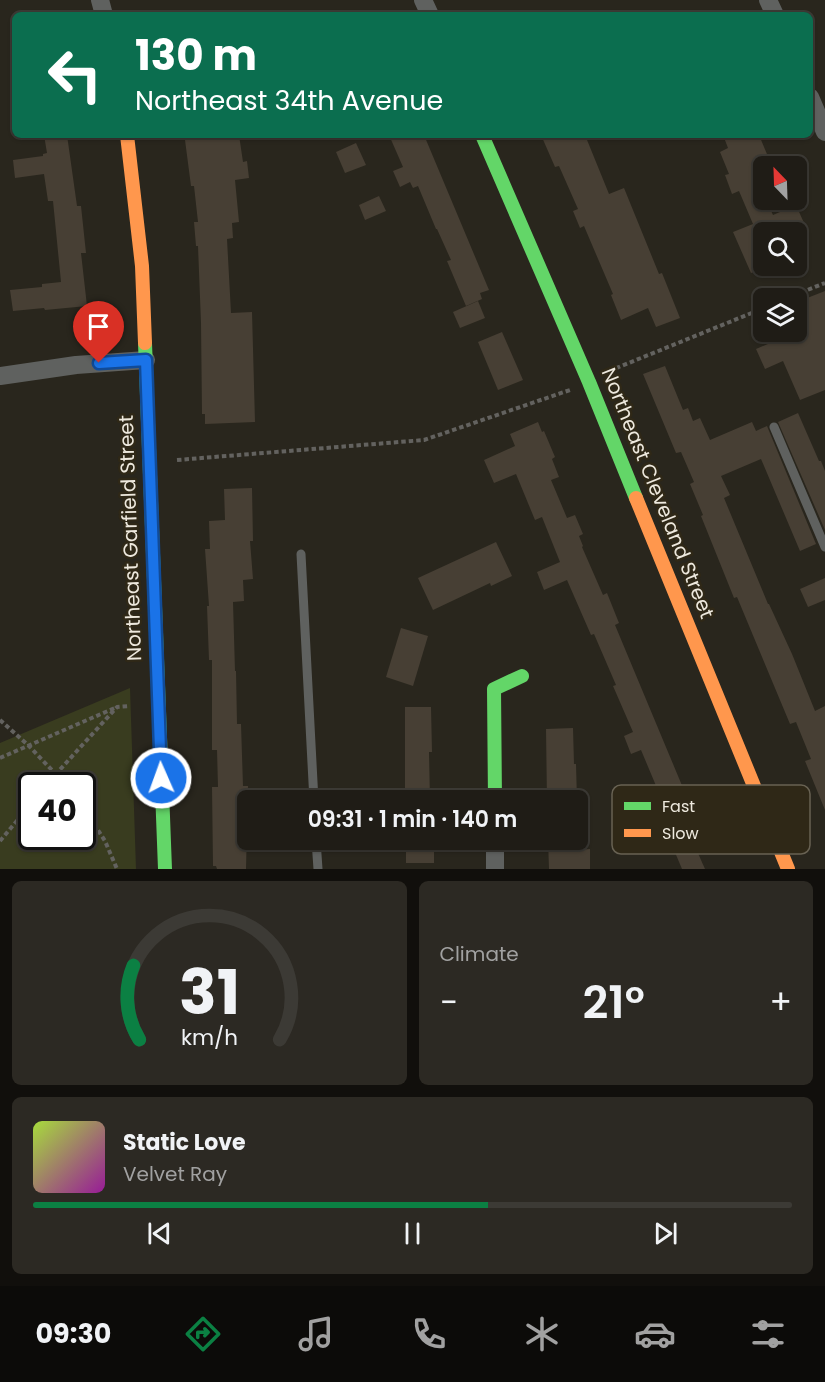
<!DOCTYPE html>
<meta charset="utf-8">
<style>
:root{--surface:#1f1c16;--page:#2c2923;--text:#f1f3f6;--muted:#a1a1a1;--line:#3c3a35;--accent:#0b8043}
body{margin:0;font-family:Poppins,sans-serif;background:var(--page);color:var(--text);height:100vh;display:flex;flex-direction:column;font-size:22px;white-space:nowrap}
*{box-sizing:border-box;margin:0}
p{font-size:20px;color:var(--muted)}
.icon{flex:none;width:33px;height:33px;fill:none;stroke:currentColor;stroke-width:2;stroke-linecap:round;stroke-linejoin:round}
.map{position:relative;height:869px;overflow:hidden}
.drawer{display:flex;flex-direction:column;gap:12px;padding:12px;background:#110f0c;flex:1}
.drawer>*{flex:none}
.guide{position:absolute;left:12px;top:12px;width:801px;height:126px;border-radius:9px;box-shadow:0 2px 4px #0004,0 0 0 2px var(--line);background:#0b6e4f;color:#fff;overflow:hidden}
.needle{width:39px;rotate:337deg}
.controls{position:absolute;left:753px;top:156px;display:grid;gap:12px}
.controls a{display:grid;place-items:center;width:54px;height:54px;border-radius:9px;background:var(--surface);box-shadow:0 2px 4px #0004,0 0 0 2px var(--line);font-size:30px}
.speed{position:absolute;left:18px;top:772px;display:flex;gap:12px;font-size:30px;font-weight:700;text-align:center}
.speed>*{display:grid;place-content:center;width:78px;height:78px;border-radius:50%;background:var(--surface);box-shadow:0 2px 4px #0004,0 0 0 2px var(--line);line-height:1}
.speed .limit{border:3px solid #111;border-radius:9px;background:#fff;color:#111}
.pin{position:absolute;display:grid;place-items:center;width:51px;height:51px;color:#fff;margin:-62px -26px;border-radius:50% 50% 50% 0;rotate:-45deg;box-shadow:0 0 6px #0007}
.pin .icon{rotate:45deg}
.me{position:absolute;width:66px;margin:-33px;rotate:358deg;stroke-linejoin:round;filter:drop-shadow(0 0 4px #0008)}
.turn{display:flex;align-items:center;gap:21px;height:126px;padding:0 24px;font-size:27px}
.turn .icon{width:78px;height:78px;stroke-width:2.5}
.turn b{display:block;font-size:42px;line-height:51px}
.big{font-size:45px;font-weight:600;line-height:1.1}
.drawer .card{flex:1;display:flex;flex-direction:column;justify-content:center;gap:9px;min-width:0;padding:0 21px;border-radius:9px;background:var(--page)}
.drawer .dial{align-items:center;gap:0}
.dial svg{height:156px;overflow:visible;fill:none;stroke:var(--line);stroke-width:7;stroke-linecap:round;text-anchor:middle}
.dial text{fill:var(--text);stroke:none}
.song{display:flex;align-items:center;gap:18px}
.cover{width:72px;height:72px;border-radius:9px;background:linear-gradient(135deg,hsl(80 70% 55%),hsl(300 70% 35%))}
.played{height:6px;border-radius:3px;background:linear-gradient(90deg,var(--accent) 60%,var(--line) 60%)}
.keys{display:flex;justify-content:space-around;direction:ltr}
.heat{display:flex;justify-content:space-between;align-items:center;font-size:33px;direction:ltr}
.drawer .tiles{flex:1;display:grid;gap:12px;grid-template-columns:1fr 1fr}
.card:last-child{grid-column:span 2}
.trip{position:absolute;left:237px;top:790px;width:351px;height:60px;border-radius:9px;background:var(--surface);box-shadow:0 2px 4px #0004,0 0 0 2px var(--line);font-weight:600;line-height:60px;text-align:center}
.dock{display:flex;height:96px;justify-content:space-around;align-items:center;background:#0c0b09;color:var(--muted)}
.dock .icon{width:42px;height:42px}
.dock .active{color:var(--accent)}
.dock b{font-size:27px;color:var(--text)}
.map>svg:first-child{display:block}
</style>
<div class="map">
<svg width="825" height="869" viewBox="0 0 825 869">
<rect width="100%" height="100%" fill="#29261d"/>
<path fill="#393c1f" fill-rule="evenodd" d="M 130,688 L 136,869 L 0,869 L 0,743 ZM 32,786 L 82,786 L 82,837 L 32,837 Z"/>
<g fill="#473f34">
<polygon points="44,135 67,135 77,206 81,206 86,253 81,253 87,306 45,310 44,308 13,311 10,290 42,287 42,284 61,282 53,201 48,201 44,174 15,178 13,160 43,156 43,154 47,153"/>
<polygon points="218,135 239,135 243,162 247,161 249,178 235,180 239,222 232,223 233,238 227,239 231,313 252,312 255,422 205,424 205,414 202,414 201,323 198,246 196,246 194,222 198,222 194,186 191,186 185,140"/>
<polygon points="389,135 424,135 489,290 480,293 482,299 466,306 447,261 451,260 437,229 436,229 418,186 413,188 410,182 400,187 393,171 403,167"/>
<polygon points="541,135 585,135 609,194 624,188 659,274 662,273 680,318 656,327 648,308 621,320 611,295 613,294 584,226 580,228 573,211 578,209 559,166 555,167"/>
<polygon points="723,135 759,135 772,166 764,166 764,200 766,200 773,215 796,205 808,232 764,232 764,268 751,273 733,232 753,224 739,191 732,194 725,175 729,174 720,152 728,148"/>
<polygon points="356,143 366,165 345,173 336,152"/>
<polygon points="379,196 386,211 365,220 359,205"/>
<polygon points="825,291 825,390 800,400 783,361 765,369 756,349 796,332 796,324 805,320 797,302"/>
<polygon points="478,301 485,318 460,328 453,312"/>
<polygon points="502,332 523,380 498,390 478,342"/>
<polygon points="665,366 683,410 688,408 693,421 700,418 710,440 752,422 756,431 767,426 816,544 800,551 761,459 721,476 730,495 724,498 768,604 769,604 792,654 815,711 825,706 825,810 805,761 811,759 796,722 790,724 737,597 734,598 701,516 703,515 690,484 694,482 681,452 676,453 643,374"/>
<polygon points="798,413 819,461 821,461 825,471 825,530 778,422"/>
<polygon points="538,422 542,432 544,431 555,457 552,459 559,477 551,480 567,518 575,515 583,534 579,536 583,546 582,547 603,595 607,593 619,623 615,625 701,831 677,841 660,801 662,800 641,750 631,754 624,736 633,732 613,686 616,685 594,634 591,635 567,580 544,590 537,572 560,562 542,517 535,520 516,474 494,483 484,460 515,446 510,434"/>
<polygon points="252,488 253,541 250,541 253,579 243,580 244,601 233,602 235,671 236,671 237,724 241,724 243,786 248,786 246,869 217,869 216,866 213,866 212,787 218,787 217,750 212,750 212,660 209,660 207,606 209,606 205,549 210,549 209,521 225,520 224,489"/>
<polygon points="496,542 512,576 491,586 490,583 433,610 418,578"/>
<polygon points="825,578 825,600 808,607 800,589"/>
<polygon points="401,628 428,636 413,686 386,677"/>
<polygon points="405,707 431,707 432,752 429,752 430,801 405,801"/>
<polygon points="573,728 574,764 576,764 577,801 547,801 546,729"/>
<rect x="406" y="840" width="28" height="23"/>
<polygon points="548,840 576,840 576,850 590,849 590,869 549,869"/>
<polygon points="693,842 705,869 682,869 674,850"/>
</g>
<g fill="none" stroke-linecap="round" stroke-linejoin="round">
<g stroke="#63625f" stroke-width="4" stroke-dasharray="4.5 3" stroke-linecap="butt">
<polyline points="787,298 825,283"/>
<polyline points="609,371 764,308"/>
<polyline points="177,460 424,440 570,390"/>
<polyline points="0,720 29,746 67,786"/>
<polyline points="0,758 117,707"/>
<polyline points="45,786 117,707 129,706"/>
<polyline points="82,805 105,841 117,869"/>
<polyline points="0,841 32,803"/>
</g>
<g stroke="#5f615f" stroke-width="9">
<polyline points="774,427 825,547"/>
<polyline points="301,554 314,801"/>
<polyline points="316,840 318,869"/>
</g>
<g stroke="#5f615f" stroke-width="18">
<polyline points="100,0 104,15"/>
<polyline points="423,0 430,15"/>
<polyline points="768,0 775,15"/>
<polyline points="810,97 825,132"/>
<polyline points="0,376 76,365 146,360"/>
<polyline points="495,840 495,869"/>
</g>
<g stroke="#63d668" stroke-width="14">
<polyline points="482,135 589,382 636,498"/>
<polyline points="145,343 165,869"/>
<polyline points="495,801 494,689 522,676"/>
</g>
<g stroke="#ff974d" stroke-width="14">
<polyline points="127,135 142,266 145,343"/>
<polyline points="636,498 788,869"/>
</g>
</g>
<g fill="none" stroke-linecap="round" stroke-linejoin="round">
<g stroke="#114b97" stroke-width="15">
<polyline id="route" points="99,363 146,360 161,778"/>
</g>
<use href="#route" stroke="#1a73e8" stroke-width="10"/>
</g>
<g text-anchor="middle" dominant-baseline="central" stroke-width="5" stroke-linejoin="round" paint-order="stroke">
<g font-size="20" fill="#eee9de" stroke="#2f2817">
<text transform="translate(658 493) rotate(68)">Northeast Cleveland Street</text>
<text transform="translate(130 538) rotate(-92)">Northeast Garfield Street</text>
</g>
</g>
<rect x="612" y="785" width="198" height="69" rx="9" fill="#2f2817" stroke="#686253" stroke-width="1.5"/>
<rect x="624" y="802" width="27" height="8" fill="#63d668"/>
<rect x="624" y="829" width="27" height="8" fill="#ff974d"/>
<g font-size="16" fill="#eee9de">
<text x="662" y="812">Fast</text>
<text x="662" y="839">Slow</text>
</g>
</svg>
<div class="controls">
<a><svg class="needle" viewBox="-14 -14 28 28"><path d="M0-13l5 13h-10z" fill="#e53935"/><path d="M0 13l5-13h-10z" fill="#a1a1a1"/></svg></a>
<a><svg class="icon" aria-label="search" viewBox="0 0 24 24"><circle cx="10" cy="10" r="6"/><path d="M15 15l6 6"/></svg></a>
<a><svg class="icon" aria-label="layers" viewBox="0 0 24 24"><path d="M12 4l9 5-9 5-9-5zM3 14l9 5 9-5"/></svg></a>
</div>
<div class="speed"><div class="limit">40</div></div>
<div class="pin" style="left:99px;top:363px;background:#d93025"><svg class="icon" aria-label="arrive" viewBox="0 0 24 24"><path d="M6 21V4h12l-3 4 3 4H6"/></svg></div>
<svg class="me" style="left:161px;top:778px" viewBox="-20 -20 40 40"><circle r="17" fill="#1a73e8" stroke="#fff" stroke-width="3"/><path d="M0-11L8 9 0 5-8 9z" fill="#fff"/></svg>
<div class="trip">09:31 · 1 min · 140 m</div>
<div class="guide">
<div class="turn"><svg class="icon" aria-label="left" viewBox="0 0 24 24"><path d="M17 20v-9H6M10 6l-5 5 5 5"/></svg><div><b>130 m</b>Northeast 34th Avenue</div></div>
</div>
</div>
<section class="drawer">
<div class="tiles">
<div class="card dial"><svg viewBox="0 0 100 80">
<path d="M14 69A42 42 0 1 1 86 69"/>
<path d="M14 69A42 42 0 0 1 11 31" stroke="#0b8043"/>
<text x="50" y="56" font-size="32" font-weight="700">31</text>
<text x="50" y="72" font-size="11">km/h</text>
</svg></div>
<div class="card"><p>Climate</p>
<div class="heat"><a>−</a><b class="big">21°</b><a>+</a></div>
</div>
<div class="card">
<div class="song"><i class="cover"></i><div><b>Static Love</b><p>Velvet Ray</p></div></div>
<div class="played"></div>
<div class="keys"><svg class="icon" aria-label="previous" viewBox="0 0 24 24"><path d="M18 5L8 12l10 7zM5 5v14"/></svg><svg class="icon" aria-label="pause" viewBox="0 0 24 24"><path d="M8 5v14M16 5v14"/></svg><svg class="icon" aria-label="next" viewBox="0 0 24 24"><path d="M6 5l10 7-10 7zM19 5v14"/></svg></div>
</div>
</div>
</section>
<nav class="dock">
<b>09:30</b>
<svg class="icon active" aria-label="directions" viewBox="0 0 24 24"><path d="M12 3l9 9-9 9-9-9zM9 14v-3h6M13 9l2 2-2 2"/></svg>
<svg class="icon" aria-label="music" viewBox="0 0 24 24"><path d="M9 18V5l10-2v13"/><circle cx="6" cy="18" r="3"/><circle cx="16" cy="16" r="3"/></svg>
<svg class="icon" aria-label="phone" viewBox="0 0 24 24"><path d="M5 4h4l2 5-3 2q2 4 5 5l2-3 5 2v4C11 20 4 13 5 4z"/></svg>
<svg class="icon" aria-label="climate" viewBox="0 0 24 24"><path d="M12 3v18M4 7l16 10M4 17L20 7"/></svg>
<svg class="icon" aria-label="car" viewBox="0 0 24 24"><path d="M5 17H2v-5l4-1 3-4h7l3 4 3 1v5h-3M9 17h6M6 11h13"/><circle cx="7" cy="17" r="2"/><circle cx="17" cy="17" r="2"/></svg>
<svg class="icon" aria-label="filters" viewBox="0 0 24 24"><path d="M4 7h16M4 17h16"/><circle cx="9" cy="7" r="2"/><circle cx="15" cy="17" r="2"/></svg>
</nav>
